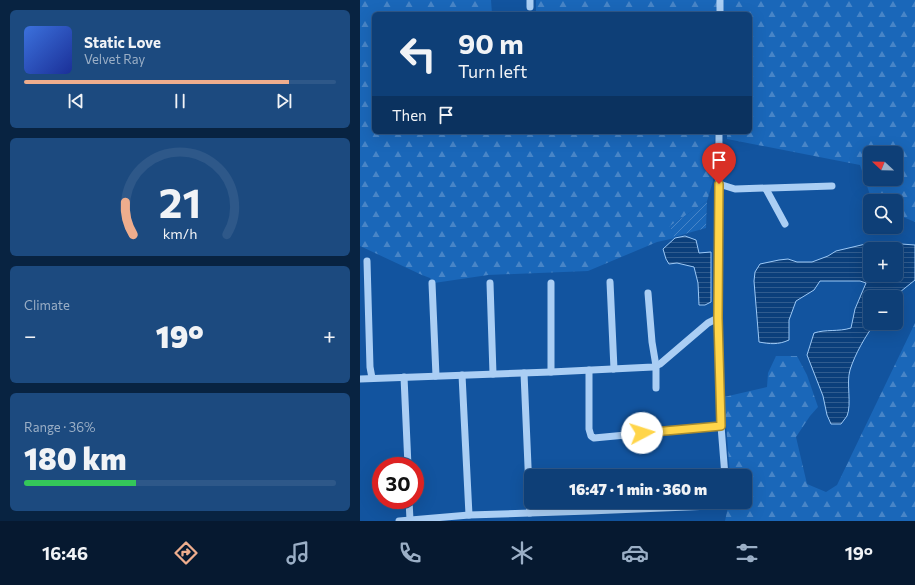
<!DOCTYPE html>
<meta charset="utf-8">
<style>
:root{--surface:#0e3f77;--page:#1c4a7f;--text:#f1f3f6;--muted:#9bafc6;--line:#2e5889;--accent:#eead8d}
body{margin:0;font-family:Commissioner,sans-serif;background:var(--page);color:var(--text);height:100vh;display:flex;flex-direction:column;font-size:15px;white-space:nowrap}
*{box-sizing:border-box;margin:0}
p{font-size:13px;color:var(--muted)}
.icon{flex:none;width:22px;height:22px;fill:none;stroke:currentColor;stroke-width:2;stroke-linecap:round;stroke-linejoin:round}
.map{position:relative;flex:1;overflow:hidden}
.drawer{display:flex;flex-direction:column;gap:10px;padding:10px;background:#082341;width:360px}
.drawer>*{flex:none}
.guide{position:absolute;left:12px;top:12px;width:380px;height:122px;border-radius:6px;box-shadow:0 4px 16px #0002,0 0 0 1px var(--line);background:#0e3f77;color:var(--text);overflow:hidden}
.needle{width:26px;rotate:292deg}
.buttons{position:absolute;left:503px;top:146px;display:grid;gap:8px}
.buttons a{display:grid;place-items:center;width:40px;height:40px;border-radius:6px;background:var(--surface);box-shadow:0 4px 16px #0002,0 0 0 1px var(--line);font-size:20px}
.speed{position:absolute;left:12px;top:457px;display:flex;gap:8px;font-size:20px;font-weight:700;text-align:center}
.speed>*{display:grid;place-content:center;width:52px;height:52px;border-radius:50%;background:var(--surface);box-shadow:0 4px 16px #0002,0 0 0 1px var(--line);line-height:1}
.speed .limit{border:6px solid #d22;background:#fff;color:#111}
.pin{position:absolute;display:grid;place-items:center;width:34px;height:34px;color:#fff;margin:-41px -17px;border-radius:50% 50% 50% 0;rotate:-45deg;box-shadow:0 0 4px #0007}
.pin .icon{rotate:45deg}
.me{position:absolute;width:44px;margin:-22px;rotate:85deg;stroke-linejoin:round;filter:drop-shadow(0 0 3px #0008)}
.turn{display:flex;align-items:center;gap:14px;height:84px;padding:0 20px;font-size:18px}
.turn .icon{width:52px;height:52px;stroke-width:2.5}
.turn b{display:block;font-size:28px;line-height:34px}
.then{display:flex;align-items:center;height:38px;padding:0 20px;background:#0003;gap:8px;font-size:15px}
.big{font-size:30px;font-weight:800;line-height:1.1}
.drawer .card{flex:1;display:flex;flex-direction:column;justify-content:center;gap:6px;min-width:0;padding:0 14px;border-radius:6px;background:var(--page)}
.drawer .dial{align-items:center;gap:0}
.dial svg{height:104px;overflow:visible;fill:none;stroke:var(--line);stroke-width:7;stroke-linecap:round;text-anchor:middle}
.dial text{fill:var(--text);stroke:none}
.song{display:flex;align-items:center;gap:12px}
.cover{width:48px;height:48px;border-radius:6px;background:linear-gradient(135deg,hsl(220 70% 55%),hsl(230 70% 35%))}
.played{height:4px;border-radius:2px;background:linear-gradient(90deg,var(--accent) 85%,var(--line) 85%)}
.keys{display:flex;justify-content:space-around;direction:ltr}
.heat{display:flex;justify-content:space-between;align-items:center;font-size:22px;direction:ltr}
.charge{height:6px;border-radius:3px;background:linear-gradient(90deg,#34c759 36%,var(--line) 0)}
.trip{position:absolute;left:164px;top:469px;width:228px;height:40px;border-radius:6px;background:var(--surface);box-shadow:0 4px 16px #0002,0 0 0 1px var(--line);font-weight:800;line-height:40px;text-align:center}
.tabs{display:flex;height:64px;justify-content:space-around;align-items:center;background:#061930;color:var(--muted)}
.tabs .icon{width:28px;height:28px}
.tabs .on{color:var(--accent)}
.tabs b{font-size:18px;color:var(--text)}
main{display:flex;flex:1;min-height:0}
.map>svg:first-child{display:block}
</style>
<main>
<section class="drawer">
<div class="card">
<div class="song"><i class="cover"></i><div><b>Static Love</b><p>Velvet Ray</p></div></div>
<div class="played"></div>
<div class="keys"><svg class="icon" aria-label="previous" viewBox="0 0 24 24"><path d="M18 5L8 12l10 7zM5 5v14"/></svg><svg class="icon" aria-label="pause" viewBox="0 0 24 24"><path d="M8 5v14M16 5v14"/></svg><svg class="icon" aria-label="next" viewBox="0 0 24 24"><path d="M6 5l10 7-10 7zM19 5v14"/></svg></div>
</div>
<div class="card dial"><svg viewBox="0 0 100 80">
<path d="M14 69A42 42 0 1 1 86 69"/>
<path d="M14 69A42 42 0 0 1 8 44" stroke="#eead8d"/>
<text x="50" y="56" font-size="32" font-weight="700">21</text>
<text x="50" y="72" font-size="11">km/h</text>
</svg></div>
<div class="card"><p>Climate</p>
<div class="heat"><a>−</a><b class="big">19°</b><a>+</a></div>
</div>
<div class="card"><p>Range · 36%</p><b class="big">180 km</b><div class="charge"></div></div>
</section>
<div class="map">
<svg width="555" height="521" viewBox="0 0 555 521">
<defs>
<pattern id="forest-firs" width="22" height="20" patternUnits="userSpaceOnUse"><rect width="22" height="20" fill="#1a67b9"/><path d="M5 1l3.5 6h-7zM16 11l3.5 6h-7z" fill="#4885c7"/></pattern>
<pattern id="garden-furrows" width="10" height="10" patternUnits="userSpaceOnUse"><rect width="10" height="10" fill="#1a67b9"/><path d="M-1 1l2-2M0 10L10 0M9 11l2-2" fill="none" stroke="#4885c7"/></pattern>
<pattern id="water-rules" width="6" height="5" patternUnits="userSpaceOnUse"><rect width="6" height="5" fill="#0b3f7b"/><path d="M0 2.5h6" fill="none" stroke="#305c8f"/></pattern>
</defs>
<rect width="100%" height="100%" fill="#12549f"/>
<g fill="url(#forest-firs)" fill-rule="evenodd">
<polygon points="0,0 131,0 132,14 14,14 14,132 355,132 353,181 347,201 310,226 315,238 297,242 228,271 128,275 74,283 70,278 62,275 0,246"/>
<polygon points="176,0 357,0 357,14 167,14 176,13"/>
<path d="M 363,0 L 555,0 L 555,222 L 536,214 L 536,201 L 512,201 L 500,165 L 367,139 L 367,132 L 390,132 L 390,14 L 363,14 ZM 510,153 L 536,153 L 536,179 L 510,179 Z"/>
<polygon points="555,323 555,521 365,521 369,502 385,502 385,476 370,476 364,397 407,387 408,373 416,356 437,356 447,375 458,407 450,416 436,437 447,484 466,492 477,485"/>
</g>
<polygon fill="url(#garden-furrows)" points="347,201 346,228 314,237 310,226"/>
<g fill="url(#water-rules)" stroke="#9cc9f7" fill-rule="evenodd">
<polygon points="325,236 336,240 339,253 351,252 351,302 345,305 339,305 338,283 334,267 317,263 309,264 306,259 303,249 315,238"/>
<path d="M 514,242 L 555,245 L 555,280 L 540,292 L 535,297 L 510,297 L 510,323 L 515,323 C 505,337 495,354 490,370 C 486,383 492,404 487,416 C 485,419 483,421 481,424 L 471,424 L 467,415 L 463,396 L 447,355 L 454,333 C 466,329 478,332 491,328 L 495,309 L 506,283 L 500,281 L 460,281 L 454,290 L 436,301 L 429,320 L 429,340 C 418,345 410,344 399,342 L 394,281 L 395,272 L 400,264 L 419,260 L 428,259 L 437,262 L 452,262 L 468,256 L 476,251 ZM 510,249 L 536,249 L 536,275 L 510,275 Z"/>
</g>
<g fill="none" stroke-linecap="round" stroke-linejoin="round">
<g stroke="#aacef4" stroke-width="7">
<polyline points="170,0 170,7"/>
<polyline points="360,14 360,0"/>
<polyline points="359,132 358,318 361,426 365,476"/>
<polyline points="359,184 375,189 472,186"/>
<polyline points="406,189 425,224"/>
<polyline points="7,261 10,367 12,378"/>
<polyline points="250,282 254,369"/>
<polyline points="72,283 76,376"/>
<polyline points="130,283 133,374"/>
<polyline points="191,283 191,372"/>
<polyline points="288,293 292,342 296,366 296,388"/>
<polyline points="229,370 229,429 231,436 234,438 361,426"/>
<polyline points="164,373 170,513"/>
<polyline points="102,375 109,515"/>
<polyline points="44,377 48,466"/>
<polyline points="0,379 191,372 293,367 300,364 348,323 358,318"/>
<polyline points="49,500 50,520"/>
<polyline points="39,521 109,515 229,511 352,506 360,502"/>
</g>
</g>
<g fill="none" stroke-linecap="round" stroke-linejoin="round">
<g stroke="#a68a30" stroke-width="10">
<polyline id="route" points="282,433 361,426 358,318 359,184"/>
</g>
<use href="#route" stroke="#ffd54a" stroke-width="7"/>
</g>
</svg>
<div class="buttons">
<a><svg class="needle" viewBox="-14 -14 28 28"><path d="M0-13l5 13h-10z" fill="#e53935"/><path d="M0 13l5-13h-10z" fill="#9bafc6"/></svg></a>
<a><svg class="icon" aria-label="search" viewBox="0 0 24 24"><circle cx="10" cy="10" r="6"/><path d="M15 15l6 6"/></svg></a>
<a>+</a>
<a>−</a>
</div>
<div class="speed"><div class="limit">30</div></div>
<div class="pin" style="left:359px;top:184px;background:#d93025"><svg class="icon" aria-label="arrive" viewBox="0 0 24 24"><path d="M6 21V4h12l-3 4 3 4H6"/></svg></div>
<svg class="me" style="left:282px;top:433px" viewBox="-20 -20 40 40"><circle r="19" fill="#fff"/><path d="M0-13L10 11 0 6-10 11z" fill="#ffd54a"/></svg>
<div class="trip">16:47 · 1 min · 360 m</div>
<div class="guide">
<div class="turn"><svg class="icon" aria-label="left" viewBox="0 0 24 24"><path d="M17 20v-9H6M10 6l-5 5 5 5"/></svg><div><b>90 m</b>Turn left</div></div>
<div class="then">Then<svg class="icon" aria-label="arrive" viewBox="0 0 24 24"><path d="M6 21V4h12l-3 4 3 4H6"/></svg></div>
</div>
</div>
</main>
<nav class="tabs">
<b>16:46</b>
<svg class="icon on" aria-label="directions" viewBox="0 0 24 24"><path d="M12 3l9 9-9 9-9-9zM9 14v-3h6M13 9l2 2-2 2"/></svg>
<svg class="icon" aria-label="music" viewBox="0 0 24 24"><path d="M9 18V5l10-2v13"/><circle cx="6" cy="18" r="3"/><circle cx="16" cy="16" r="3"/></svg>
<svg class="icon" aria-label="phone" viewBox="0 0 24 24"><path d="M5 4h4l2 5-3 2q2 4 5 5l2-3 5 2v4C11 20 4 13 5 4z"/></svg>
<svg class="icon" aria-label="climate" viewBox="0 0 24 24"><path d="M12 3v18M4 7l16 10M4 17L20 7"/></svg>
<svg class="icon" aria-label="car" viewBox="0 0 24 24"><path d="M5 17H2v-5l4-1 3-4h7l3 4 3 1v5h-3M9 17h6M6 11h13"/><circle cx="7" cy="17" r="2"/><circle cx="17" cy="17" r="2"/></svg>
<svg class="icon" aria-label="filters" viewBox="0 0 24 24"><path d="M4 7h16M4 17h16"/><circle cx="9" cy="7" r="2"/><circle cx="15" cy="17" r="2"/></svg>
<b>19°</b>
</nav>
